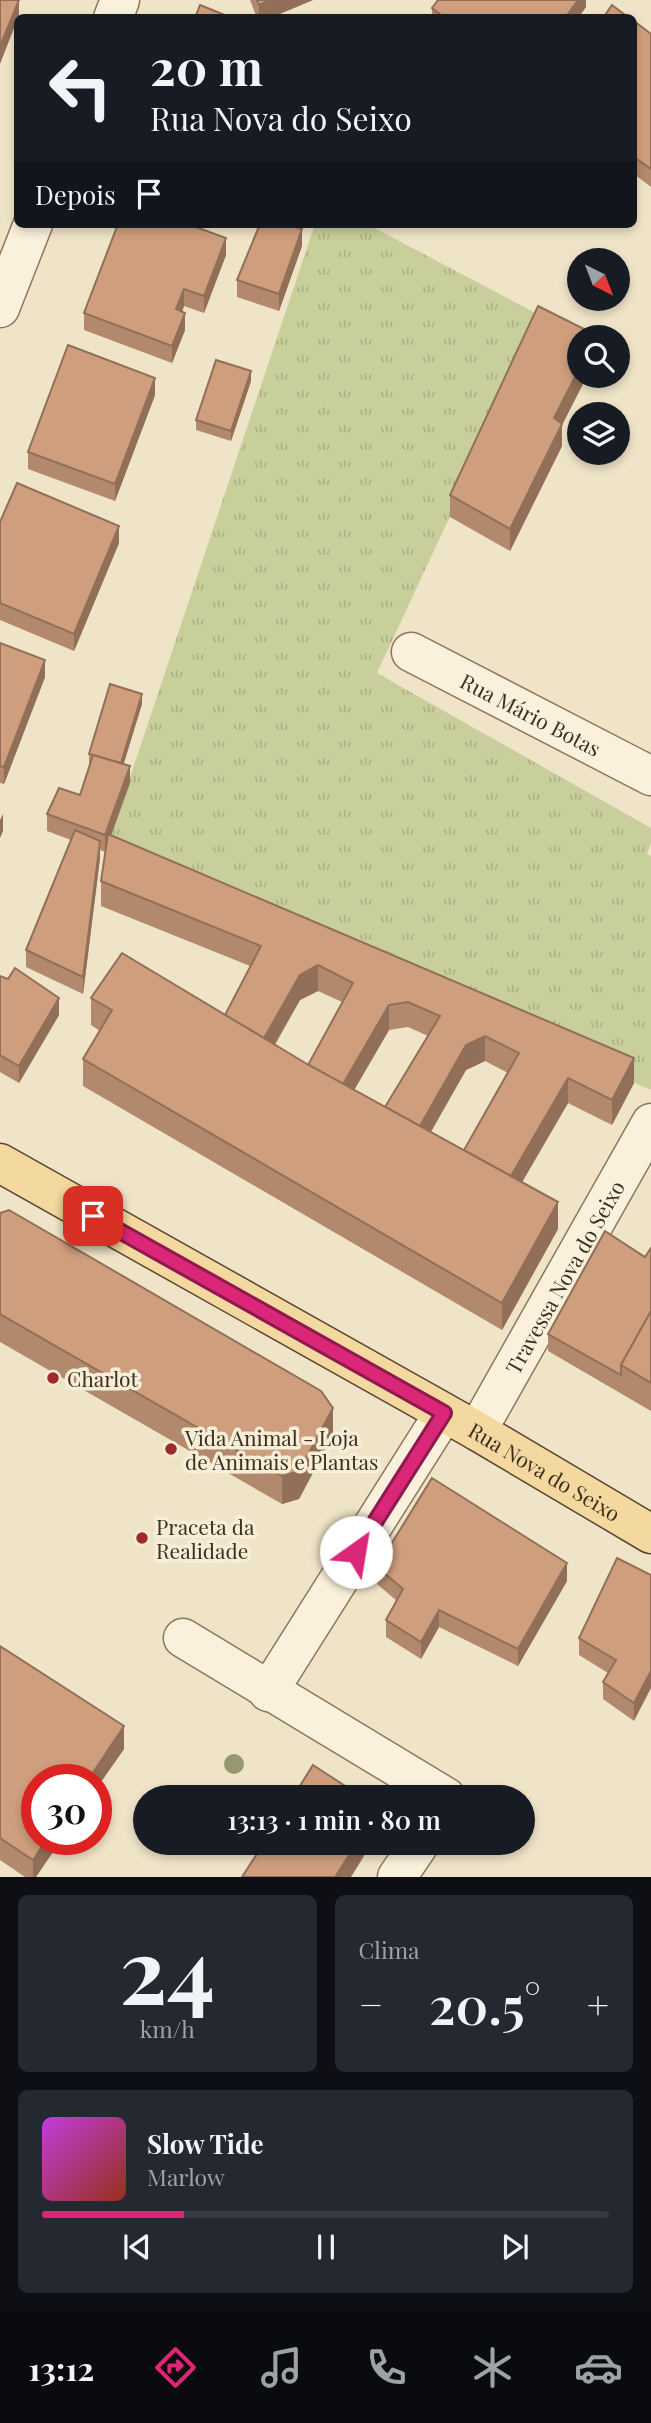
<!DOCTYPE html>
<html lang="pt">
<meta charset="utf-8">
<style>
:root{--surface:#171b24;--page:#242831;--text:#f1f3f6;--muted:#9ea1a6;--line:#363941;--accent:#db2777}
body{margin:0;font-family:"Playfair Display",serif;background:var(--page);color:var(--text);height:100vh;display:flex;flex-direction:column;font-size:26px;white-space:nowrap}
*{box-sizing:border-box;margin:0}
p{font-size:23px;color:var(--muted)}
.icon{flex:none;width:38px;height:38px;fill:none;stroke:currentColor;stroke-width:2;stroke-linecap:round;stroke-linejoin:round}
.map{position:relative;height:1877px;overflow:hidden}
.drawer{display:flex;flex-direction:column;gap:18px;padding:18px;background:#0d0f14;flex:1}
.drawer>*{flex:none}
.banner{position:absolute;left:14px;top:14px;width:623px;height:214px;border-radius:10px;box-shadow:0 4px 10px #0003;background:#171b24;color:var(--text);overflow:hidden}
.needle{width:46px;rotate:138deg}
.controls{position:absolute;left:567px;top:248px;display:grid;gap:14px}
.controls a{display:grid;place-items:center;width:63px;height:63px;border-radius:50%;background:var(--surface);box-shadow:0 4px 10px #0003;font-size:35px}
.speed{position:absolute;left:21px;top:1764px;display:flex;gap:14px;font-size:35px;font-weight:700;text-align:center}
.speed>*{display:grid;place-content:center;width:91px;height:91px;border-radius:50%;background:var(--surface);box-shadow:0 4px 10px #0003;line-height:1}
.speed .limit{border:10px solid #d22;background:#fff;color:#111}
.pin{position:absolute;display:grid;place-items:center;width:60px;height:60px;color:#fff;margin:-30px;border-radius:14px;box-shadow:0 4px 10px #0006}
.me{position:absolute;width:77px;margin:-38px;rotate:32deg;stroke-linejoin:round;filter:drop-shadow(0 0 5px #0008)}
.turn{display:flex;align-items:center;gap:24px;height:147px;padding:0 21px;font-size:32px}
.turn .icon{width:91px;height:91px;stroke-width:2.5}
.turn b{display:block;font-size:49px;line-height:60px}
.then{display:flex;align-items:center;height:66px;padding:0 21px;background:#0003;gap:14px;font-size:26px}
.big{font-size:52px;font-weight:600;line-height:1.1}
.drawer .tile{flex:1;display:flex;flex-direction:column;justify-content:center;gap:10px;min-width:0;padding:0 24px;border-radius:10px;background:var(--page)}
.drawer .dial{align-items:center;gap:0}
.dial b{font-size:91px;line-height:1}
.song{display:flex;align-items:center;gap:21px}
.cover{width:84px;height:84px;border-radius:10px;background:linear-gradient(135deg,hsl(290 70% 55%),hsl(10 70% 35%))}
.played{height:7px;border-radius:4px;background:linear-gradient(90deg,var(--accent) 25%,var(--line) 25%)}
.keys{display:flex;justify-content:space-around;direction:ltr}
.heat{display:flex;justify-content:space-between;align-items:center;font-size:38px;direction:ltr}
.drawer .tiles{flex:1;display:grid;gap:18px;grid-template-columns:1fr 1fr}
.tile:last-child{grid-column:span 2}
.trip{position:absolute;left:133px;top:1785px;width:402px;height:70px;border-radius:35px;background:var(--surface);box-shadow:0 4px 10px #0003;font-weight:600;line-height:70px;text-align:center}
.dock{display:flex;height:112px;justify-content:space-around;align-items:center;background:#090b0e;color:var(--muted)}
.dock .icon{width:49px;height:49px}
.dock .selected{color:var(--accent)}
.dock b{font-size:32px;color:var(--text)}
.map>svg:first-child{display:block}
</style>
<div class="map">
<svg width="651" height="1877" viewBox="0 0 651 1877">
<defs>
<pattern id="grass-tufts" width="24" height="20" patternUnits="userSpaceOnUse" patternTransform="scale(1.75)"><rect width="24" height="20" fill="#c9cf9b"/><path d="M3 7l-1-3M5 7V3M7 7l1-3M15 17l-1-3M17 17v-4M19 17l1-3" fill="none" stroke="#aeb285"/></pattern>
</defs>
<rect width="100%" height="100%" fill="#f0e4c8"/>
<polygon fill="url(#grass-tufts)" points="315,224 367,224 543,317 377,673 651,828 651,843 647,854 651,856 651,1090 105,852"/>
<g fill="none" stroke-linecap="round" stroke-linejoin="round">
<g stroke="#8d765c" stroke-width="41">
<g id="minor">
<polyline points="113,18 120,0"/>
<polyline points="0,308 33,224"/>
<path id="s1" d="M 411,652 L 651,776"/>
<path id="s2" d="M 477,1431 L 651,1123"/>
<polyline points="183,1638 446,1797"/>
<polyline points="268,1692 444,1413"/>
<polyline points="397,1877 420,1843"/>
</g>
</g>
<g stroke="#5b4430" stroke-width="41">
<g id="major">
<path id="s3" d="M 0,1163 L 477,1431 L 651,1534"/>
</g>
</g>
<use href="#minor" stroke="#faf1dc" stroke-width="38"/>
<use href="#major" stroke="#f3d9a0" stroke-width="38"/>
</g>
<circle fill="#96986f" cx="234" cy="1764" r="10"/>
<g fill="#b2896c" fill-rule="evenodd">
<polygon points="250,0 313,0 270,18 257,18"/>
<polygon points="586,0 586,7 578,18 432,18 432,8"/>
<polygon points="634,21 651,34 651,187 634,174"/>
<polygon points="302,246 279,311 237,297 237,280"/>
<polygon points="226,255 204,313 184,306 182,312 185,330 172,363 84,330 84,313"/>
<polygon points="596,338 579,376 587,376 562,425 562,446 510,551 450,517 450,495"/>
<polygon points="251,381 231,441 196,430 196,420"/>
<polygon points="155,395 115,501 28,469 28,452"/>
<polygon points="0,522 119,543 74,651 0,620"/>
<polygon points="0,643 45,677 4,784 0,783"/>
<path d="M 142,704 L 123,764 L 130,783 L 111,835 L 634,1083 L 612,1125 L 568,1103 L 522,1182 L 558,1229 L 502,1330 L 83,1086 L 83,1059 L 100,1031 L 91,1025 L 91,998 L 225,1015 L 250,966 L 101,906 L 101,881 L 105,852 L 100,850 L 100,858 L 83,994 L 26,967 L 26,950 L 71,840 L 47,831 L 47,814 L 80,795 L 90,764 L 89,764 L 89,754 ZM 318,991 L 342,1002 L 308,1065 L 275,1045 L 300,1000 ZM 408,1027 L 428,1036 L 385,1107 L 354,1090 L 389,1030 ZM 485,1061 L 508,1073 L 464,1150 L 431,1132 L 466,1070 Z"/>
<polygon points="0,976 59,1015 19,1083 0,1072"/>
<polygon points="0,1213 333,1435 299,1499 282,1504 0,1342"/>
<polygon points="651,1248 651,1411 548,1351 548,1334 645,1257"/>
<polygon points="377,1567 567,1581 518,1666 439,1627 421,1659 386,1637 386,1620 397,1601 377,1584"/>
<polygon points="651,1575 634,1721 603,1699 603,1682 608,1673 579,1655 579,1638"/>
<polygon points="0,1646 124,1749 96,1789 96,1780 36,1877 25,1877 0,1860"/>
</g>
<g fill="#916f58">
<polygon points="19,0 19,16 18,18 0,64 0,46"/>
<polygon points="270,0 313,0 270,18 259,18 259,5"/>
<polygon points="578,0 586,0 586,7 578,18 565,18"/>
<polygon points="302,229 302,246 279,311 279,294"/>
<polygon points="226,238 226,255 204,313 204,296"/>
<polygon points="184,289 184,306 176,327 176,309"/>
<polygon points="185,313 185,330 172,363 172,346"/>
<polygon points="579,369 579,376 587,376 562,425 562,446 510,551 510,529 554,418"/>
<polygon points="251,371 251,381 231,441 231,431"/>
<polygon points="155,378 155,395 115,501 115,484"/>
<polygon points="119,526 119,543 74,651 74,634"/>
<polygon points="45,660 45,677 4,784 4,767"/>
<polygon points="142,694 142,704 121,773 121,763"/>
<polygon points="130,766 130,783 105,852 105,835"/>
<polygon points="3,814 3,831 0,838 0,820"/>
<polygon points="100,841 100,858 83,994 83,977"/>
<polygon points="318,965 318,991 300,1000 263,1064 263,1039 300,975"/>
<polygon points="59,998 59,1015 19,1083 19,1066"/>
<polygon points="389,1005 389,1030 342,1111 342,1086"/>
<polygon points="485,1036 485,1061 466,1070 418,1154 418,1129 466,1045"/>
<polygon points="634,1058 634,1083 612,1125 612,1100"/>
<polygon points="568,1078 568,1103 510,1203 510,1178"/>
<polygon points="558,1202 558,1229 502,1330 502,1303"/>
<polygon points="333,1408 333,1435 299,1499 282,1504 282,1476"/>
<polygon points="567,1563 567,1581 518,1666 518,1649"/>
<polygon points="439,1610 439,1627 421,1659 421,1642"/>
<polygon points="651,1671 651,1688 634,1721 634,1703"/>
<polygon points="124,1726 124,1749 96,1789 96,1780 88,1780"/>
<polygon points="47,1839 62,1839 36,1877 33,1877 33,1860"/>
<polygon points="357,1843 372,1843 351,1877 335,1877"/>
</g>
<g fill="#cf9f7d" stroke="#916f58" stroke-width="2">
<polygon points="0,0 19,0 0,46"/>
<polygon points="257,0 270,0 259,5"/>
<polygon points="438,0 578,0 565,18 445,18 432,8"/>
<polygon points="200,5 232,18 195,18"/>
<polygon points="612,5 629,18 603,18"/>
<polygon points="634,21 651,34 651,169 634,157"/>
<polygon points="118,224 188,224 226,238 204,296 184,289 176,309 185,313 172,346 84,313"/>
<polygon points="260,224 287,224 302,229 279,294 237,280"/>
<polygon points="538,306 596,335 595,338 579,338 579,369 554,418 562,424 510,529 450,495"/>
<polygon points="68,345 155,378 115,484 28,452"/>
<polygon points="216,360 251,371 231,431 196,420"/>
<polygon points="17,483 119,526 74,634 0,603 0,522"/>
<polygon points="0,643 45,660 4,767 0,766"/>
<polygon points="110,684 142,694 121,763 89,754"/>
<polygon points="93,755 130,766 105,835 47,814 59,788 80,795"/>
<polygon points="75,830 100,841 83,977 26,950"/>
<polygon points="108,834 634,1058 612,1100 568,1078 511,1176 464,1150 519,1053 485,1036 466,1045 420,1126 385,1107 440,1016 408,1002 389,1005 343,1084 308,1065 353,983 318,965 300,975 264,1038 225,1015 261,946 101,881"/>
<polygon points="122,953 307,1064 558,1202 502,1303 83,1059 112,1010 91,998"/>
<polygon points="15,968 59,998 19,1066 0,1055 0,976 8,979"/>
<polygon points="9,1210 321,1391 333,1408 299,1471 282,1476 0,1314 0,1213"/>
<polygon points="605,1231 645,1257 651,1248 651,1311 621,1365 621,1375 548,1334"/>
<polygon points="651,1311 651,1383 621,1365"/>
<polygon points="432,1478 567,1563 518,1649 439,1610 421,1642 386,1620 403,1589 377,1567"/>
<polygon points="617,1558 651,1575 651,1671 634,1703 603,1682 616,1660 579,1638"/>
<polygon points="0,1646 124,1726 88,1780 37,1780 37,1839 47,1839 33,1860 0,1838"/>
<polygon points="313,1765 362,1797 293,1797"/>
<polygon points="264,1843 357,1843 335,1877 242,1877"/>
</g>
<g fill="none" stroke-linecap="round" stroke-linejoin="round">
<g stroke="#8e194d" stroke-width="18">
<polyline id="route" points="93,1216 444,1413 356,1552"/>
</g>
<use href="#route" stroke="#db2777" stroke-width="12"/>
</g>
<g fill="#9e2a2b" stroke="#f7eed8" stroke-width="2.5">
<circle cx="53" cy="1378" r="7"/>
<circle cx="171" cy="1449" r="7"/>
<circle cx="142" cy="1538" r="7"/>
</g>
<g text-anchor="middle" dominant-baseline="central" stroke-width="7" stroke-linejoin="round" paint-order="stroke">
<g font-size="21" fill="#3d2e20" stroke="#f7eed8">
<text stroke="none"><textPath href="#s1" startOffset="135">Rua Mário Botas</textPath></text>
<text stroke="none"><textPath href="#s2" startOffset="177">Travessa Nova do Seixo</textPath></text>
<text stroke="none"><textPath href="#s3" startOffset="626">Rua Nova do Seixo</textPath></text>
</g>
<g font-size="21" fill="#3d2e20" stroke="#f7eed8" text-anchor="start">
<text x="67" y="1378">Charlot</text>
<text x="185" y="1437">Vida Animal - Loja<tspan x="185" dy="24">de Animais e Plantas</tspan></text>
<text x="156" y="1526">Praceta da<tspan x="156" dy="24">Realidade</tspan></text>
</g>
</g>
</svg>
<div class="controls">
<a><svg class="needle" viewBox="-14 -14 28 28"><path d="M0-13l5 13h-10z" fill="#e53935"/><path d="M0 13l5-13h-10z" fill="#9ea1a6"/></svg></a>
<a><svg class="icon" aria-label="search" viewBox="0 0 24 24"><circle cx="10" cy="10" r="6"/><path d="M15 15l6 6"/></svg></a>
<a><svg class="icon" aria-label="layers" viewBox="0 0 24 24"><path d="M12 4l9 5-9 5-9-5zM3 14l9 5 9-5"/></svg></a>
</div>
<div class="speed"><div class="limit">30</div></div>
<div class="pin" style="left:93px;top:1216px;background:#d93025"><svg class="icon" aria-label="arrive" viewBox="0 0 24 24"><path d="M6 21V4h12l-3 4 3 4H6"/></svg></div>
<svg class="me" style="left:356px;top:1552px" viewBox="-20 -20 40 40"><circle r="19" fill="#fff"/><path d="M0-13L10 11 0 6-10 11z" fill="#db2777"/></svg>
<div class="trip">13:13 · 1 min · 80 m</div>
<div class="banner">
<div class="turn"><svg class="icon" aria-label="left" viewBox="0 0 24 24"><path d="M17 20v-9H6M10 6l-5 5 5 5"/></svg><div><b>20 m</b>Rua Nova do Seixo</div></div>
<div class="then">Depois<svg class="icon" aria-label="arrive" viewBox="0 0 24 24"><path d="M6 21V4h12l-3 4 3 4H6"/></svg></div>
</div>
</div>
<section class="drawer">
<div class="tiles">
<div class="tile dial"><b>24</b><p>km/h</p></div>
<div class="tile"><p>Clima</p>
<div class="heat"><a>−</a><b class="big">20.5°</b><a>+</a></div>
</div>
<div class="tile">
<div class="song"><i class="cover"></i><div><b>Slow Tide</b><p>Marlow</p></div></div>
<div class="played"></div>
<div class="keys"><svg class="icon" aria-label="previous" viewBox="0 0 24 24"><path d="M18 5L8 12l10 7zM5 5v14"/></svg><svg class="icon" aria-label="pause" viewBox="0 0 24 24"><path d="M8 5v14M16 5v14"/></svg><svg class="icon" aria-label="next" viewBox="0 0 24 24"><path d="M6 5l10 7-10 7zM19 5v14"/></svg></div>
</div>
</div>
</section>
<nav class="dock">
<b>13:12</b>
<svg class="icon selected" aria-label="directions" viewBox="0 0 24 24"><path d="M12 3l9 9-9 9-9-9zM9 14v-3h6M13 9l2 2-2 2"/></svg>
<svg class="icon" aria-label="music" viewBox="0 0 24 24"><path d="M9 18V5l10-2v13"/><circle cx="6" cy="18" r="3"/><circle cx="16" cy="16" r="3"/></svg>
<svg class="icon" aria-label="phone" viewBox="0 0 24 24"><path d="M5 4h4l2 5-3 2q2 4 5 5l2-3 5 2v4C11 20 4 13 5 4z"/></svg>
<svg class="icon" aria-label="climate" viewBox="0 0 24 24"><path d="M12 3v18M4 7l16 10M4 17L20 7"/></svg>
<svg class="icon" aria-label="car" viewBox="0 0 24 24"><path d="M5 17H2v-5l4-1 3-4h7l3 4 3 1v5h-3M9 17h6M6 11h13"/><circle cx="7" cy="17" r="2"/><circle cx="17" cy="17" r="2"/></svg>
</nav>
